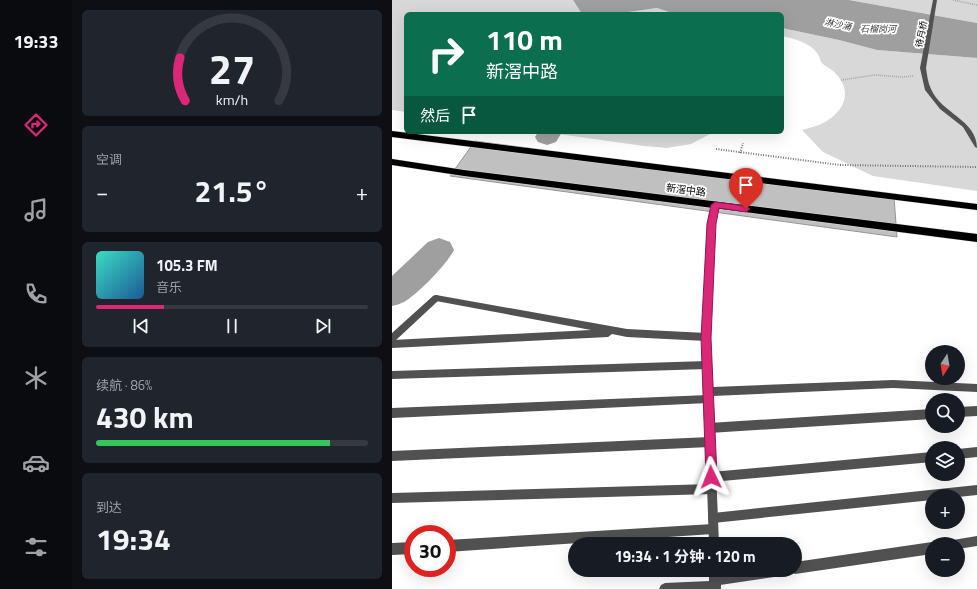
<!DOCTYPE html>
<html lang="zh">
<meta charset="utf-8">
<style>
:root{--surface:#171b24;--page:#20242c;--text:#f1f3f6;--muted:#9ea1a6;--line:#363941;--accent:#db2777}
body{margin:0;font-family:"Titillium Web","Noto Sans SC",sans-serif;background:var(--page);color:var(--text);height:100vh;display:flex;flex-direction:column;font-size:15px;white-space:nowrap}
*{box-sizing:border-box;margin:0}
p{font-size:13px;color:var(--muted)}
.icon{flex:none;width:22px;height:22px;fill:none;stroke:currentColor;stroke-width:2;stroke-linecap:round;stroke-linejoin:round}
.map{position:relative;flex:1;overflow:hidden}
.panel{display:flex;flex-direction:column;gap:10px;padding:10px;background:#0d0f14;width:320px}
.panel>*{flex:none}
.guide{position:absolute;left:12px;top:12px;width:380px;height:122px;border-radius:6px;box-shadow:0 4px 16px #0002;background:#0b6e4f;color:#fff;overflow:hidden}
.needle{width:26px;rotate:191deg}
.fabs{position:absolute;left:533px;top:345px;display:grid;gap:8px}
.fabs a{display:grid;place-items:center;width:40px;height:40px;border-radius:50%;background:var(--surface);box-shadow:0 4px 16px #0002;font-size:20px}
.speed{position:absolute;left:12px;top:525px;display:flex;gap:8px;font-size:20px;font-weight:700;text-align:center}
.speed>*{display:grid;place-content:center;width:52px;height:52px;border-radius:50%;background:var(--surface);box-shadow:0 4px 16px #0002;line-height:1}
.speed .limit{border:6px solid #d22;background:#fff;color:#111}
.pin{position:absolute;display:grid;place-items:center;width:34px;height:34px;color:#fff;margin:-41px -17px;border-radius:50% 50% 50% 0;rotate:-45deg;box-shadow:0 0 4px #0007}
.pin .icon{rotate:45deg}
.me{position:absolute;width:44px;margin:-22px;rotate:358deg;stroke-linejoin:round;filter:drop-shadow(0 0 3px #0008)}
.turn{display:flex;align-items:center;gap:14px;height:84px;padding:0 16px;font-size:18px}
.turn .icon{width:52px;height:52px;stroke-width:2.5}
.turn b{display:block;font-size:28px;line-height:34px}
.then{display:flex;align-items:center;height:38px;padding:0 16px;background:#0003;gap:8px;font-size:15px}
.big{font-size:30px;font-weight:700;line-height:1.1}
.panel .widget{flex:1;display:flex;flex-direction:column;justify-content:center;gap:6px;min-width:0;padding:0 14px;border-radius:6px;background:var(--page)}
.panel .dial{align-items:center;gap:0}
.dial svg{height:104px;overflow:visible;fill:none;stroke:var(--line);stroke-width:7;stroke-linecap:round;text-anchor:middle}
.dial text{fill:var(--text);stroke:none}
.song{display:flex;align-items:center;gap:12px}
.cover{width:48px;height:48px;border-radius:6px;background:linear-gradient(135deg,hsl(170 70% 55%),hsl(210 70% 35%))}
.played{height:4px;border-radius:2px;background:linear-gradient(90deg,var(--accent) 25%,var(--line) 25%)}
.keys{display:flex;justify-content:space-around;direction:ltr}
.heat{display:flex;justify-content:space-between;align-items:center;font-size:22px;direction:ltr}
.charge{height:6px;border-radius:3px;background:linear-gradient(90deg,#34c759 86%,var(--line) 0)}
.trip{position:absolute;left:176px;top:537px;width:234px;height:40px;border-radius:20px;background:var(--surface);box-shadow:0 4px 16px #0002;font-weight:700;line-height:40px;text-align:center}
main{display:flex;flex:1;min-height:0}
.menu{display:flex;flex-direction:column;width:72px;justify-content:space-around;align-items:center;background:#090b0e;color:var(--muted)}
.menu .icon{width:28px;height:28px}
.menu .selected{color:var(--accent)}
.menu b{font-size:18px;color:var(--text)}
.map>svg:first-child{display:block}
</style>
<main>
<nav class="menu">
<b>19:33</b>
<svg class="icon selected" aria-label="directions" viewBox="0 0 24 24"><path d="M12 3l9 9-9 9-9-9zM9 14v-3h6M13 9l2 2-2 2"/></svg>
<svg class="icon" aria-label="music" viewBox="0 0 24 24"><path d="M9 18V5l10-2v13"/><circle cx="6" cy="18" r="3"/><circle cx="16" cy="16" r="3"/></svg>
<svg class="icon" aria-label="phone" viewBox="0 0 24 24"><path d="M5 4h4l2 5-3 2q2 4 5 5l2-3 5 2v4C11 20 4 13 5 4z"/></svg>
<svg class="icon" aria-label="climate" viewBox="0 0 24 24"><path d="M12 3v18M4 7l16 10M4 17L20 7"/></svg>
<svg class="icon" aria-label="car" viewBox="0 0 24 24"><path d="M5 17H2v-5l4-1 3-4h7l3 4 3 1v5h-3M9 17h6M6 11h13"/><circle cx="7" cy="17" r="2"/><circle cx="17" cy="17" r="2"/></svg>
<svg class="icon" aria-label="filters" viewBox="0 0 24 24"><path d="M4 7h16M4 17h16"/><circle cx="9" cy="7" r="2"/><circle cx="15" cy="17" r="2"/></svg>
</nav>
<section class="panel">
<div class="widget dial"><svg viewBox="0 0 100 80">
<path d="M14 69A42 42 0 1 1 86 69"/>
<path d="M14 69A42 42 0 0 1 10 36" stroke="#db2777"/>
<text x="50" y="56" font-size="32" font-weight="700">27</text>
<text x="50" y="72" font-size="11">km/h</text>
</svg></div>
<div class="widget"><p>空调</p>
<div class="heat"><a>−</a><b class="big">21.5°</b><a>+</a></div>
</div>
<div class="widget">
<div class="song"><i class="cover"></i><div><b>105.3 FM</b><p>音乐</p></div></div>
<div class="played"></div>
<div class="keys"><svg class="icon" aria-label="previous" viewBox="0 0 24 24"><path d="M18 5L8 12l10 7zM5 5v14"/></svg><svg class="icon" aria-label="pause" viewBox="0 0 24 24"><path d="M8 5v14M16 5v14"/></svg><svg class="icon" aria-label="next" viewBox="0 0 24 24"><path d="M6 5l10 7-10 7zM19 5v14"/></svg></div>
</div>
<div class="widget"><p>续航 · 86%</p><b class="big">430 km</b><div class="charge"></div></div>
<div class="widget"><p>到达</p><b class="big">19:34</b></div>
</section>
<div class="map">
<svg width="585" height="589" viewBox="0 0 585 589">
<rect width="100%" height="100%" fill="#fff"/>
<g fill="#d8d8d8">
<polygon points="0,0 181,0 190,14 14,14 14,112 0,110"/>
<polygon points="457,0 585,0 585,23"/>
<polygon points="265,8 283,14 222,14"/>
<path d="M 390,28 L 447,40 L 485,50 L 585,58 L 585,191 L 481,176 L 431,152 L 410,130 C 417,128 426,126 433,122 C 453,111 461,90 443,73 C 439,68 432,66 429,62 C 428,60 428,58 427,56 C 420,43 403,39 390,36 Z"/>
<polygon points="152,132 322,132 299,144 275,148 252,146"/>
</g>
<polygon fill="#9f9f9f" points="181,0 457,0 585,23 585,58 485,50 447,40 390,28 390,14 283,14 265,8 222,14 190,14"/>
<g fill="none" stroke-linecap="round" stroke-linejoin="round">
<g fill="#9f9f9f" fill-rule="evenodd">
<polygon points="146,132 170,132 164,142 155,145 146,142 143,137"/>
<path d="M 47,238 L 58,242 L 62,250 C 54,265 27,293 12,302 C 8,304 4,305 0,306 L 0,276 L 36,242 Z"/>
</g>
</g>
<polygon fill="#c0c0c0" stroke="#959595" points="83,141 502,197 505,237 58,176"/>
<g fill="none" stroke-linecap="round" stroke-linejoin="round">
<g stroke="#dbdbdb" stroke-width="1">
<g id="trunk">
<polygon points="0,131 585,204 585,210 0,137"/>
<polygon points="0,159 72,170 585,234 585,242 72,176 0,165"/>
</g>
</g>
<g stroke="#737373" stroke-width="1.5" stroke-dasharray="0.5 1.5" stroke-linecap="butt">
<polyline points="561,0 585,5"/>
<polyline points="449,80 483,75 510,77 522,76"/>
</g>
<g stroke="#737373" stroke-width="2" stroke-dasharray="1 1.5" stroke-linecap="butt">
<polyline points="324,149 448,165 585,167"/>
<polyline points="348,153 351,143"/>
</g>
<g fill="#515151" fill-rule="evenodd">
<path d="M 531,66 L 534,68 C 535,75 536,83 539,89 C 549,113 585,120 585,148 L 583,147 L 571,127 L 548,109 L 533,90 L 528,68 Z"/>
<polygon points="44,295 235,329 314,333 317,334 318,337 317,340 314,341 235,337 220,334 216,337 0,348 0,340 199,330 44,301 41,300 40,298 41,296"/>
<polygon points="315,361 318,362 319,365 318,368 315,369 0,379 0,371"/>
<polygon points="316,395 319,396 321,399 319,402 316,403 0,418 0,408"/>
<polygon points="585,406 585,416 566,417 566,407"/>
<polygon points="540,409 540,419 317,433 314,431 312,428 314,425 317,423"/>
<polygon points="318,437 321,439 323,442 321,445 318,447 0,461 0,451"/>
<polygon points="585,447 585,457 566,459 566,449"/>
<polygon points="540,452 540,462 319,482 315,481 314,477 315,473 319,472"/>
<polygon points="320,484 324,485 325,489 324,493 320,494 0,503 0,493"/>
<polygon points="585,485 585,495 566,497 566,496 540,496 540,500 321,523 317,522 316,518 317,514 321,513"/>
<polygon points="321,524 325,525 326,529 325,533 321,534 55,552 55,540"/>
<polygon points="585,536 585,546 566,549 566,544 560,544 561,540"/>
<polygon points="21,542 21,554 0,555 0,543"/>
<polygon points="540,542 544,544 540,544 540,554 403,574 399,572 398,570 403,570 403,562"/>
<polygon points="352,570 395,570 393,574 389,576 328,585 327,589 267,589 269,585 273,583 318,581 319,576 323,574"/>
</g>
<polygon fill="#515151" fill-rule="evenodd" points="541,0 545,0 534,68 531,70 528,68"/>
<g fill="#515151" fill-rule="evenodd">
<polygon points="321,203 323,203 326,205 323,224 318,337 321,387 501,380 585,384 585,392 501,388 321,396 327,544 317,544 310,337 315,224"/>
<polygon points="44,295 47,296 48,298 47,300 3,341 0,342 0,333 41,296"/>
<rect x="317" y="570" width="12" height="19"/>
</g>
<use href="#trunk" fill="#000" fill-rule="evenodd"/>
</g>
<polygon fill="#db2777" stroke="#8e194d" points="323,202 354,206 358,209 354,212 327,208 324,224 319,338 325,477 323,481 319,483 315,481 314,477 309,338 315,224 319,205"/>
<g text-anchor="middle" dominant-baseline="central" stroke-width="3.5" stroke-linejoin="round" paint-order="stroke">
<g font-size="9" font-style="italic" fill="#404040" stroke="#fff">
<text transform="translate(446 24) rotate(12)">淋沙涌</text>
<text x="486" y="28">石榴岗河</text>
</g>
<g font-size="9" fill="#000" stroke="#fff">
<text transform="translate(529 34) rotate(-79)">待月桥</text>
</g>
<g font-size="10" fill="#000" stroke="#fff">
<text transform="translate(294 190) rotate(7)">新滘中路</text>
</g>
</g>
</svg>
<div class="fabs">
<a><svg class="needle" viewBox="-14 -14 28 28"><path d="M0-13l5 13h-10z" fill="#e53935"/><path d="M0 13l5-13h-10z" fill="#9ea1a6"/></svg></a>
<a><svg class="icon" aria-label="search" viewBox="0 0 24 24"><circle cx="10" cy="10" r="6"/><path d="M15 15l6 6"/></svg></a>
<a><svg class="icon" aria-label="layers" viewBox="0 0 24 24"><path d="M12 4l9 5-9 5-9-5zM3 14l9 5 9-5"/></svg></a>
<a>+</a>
<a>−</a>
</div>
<div class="speed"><div class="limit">30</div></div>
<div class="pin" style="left:354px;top:209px;background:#d93025"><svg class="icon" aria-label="arrive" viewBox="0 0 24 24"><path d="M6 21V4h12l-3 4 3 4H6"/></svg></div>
<svg class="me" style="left:319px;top:477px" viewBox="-20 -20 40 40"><path d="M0-17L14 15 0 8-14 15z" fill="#db2777" stroke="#fff" stroke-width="4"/></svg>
<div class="trip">19:34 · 1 分钟 · 120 m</div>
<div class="guide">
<div class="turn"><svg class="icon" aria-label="right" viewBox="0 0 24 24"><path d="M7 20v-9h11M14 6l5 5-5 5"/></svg><div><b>110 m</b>新滘中路</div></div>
<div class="then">然后<svg class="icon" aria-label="arrive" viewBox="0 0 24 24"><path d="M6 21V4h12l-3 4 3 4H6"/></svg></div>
</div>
</div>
</main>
